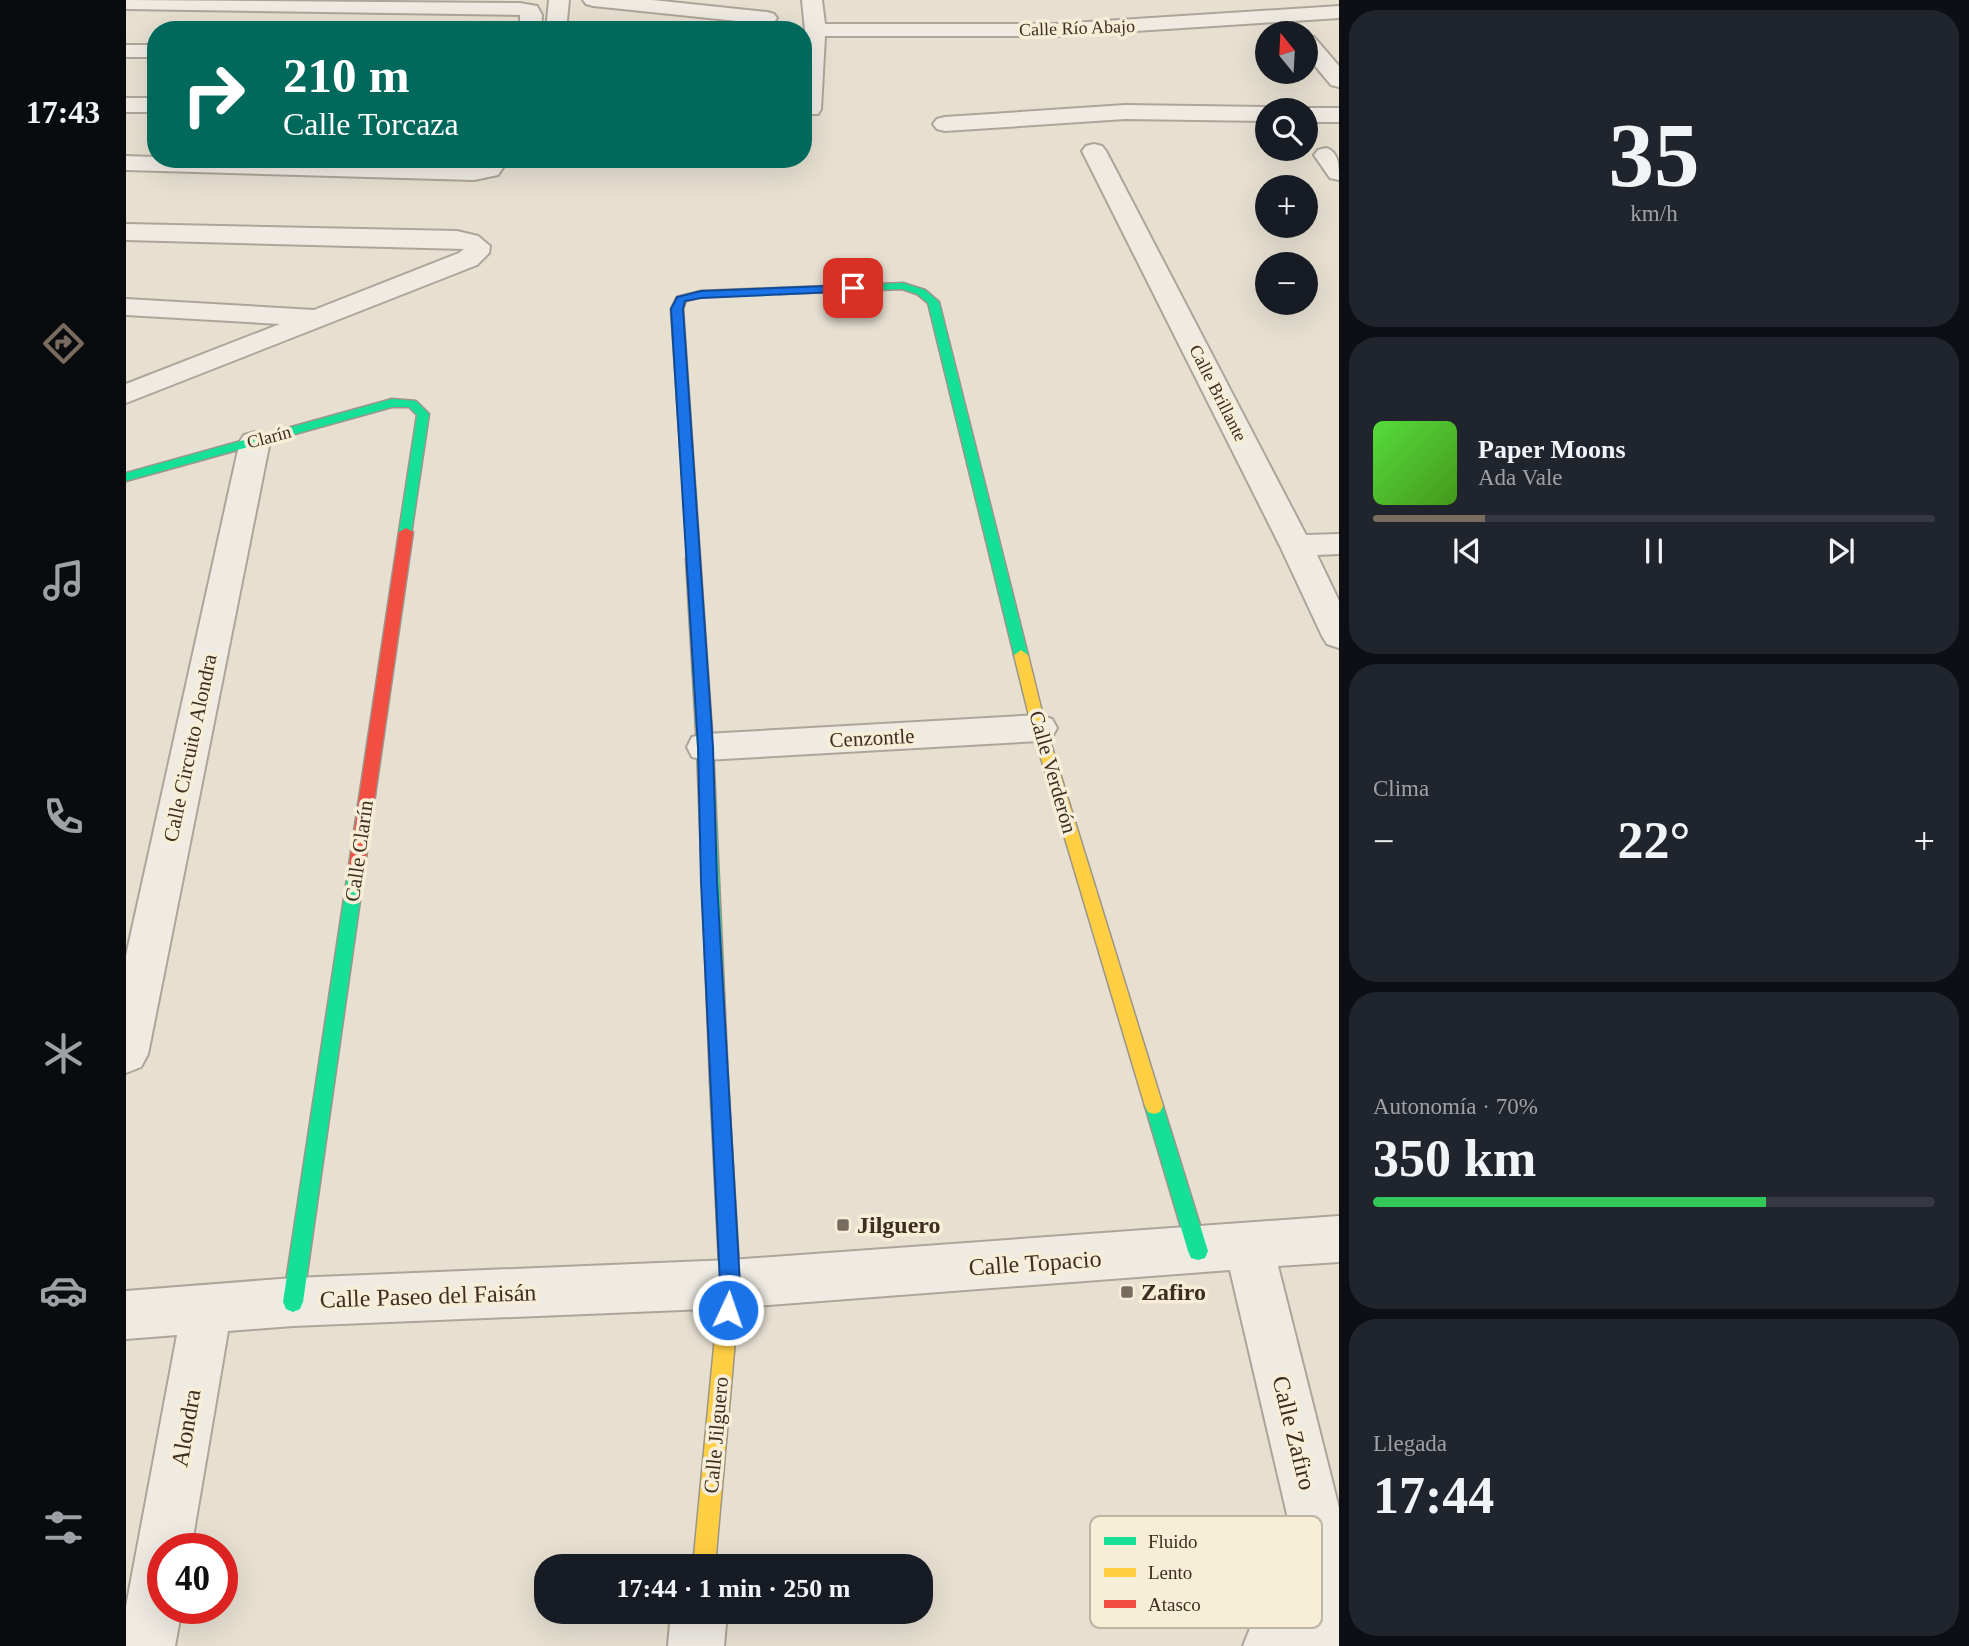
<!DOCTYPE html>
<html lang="es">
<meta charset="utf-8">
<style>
:root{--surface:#171b24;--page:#20242c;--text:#f1f3f6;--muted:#9ea1a6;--line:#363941;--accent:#786c5e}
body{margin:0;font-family:"Times New Roman",serif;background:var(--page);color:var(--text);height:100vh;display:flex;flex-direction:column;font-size:26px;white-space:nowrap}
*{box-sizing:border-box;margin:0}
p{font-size:23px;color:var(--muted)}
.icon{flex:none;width:38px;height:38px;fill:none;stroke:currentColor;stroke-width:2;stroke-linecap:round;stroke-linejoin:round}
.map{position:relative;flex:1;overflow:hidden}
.panel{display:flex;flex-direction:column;gap:10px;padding:10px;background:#0d0f14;width:630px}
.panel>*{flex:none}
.guide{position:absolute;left:21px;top:21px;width:665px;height:147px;border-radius:28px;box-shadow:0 7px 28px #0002;background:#00695c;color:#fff;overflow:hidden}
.needle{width:46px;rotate:342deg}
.fabs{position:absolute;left:1129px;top:21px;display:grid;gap:14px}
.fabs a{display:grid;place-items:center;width:63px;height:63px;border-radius:50%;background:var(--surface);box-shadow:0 7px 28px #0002;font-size:35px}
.speed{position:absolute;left:21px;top:1533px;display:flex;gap:14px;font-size:35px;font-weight:700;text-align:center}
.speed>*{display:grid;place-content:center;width:91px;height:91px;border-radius:50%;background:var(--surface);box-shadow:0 7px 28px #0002;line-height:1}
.speed .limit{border:10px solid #d22;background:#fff;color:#111}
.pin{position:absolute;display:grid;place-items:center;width:60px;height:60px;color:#fff;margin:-30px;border-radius:14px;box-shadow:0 4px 10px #0006}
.me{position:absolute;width:77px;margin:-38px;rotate:3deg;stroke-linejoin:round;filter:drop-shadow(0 0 5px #0008)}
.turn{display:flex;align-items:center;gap:24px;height:147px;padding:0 21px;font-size:32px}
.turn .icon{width:91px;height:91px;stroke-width:2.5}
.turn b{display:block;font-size:49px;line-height:60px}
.big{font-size:52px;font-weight:700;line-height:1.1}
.panel .widget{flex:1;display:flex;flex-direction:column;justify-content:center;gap:10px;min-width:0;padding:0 24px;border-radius:28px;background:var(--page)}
.panel .dial{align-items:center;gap:0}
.dial b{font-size:91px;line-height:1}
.song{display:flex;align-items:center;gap:21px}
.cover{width:84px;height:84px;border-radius:10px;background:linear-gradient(135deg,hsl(110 70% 55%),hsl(100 70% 35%))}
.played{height:7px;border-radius:4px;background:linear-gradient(90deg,var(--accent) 20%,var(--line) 20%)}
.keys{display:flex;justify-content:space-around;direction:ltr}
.heat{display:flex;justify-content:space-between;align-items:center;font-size:38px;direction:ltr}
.charge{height:10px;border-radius:5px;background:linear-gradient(90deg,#34c759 70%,var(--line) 0)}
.trip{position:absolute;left:408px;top:1554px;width:399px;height:70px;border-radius:28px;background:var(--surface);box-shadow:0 7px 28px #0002;font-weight:700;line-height:70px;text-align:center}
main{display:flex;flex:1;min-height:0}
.tabs{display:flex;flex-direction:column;width:126px;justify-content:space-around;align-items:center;background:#090b0e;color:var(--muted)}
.tabs .icon{width:49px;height:49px}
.tabs .active{color:var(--accent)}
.tabs b{font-size:32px;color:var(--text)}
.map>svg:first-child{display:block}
</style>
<main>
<nav class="tabs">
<b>17:43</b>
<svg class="icon active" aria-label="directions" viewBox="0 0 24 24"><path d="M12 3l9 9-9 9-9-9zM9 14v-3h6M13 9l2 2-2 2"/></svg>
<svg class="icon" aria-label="music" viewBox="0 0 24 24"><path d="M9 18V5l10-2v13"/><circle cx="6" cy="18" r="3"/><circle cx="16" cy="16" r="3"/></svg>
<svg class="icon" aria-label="phone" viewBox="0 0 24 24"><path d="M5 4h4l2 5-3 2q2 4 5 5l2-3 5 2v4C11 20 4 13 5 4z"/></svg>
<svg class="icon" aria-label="climate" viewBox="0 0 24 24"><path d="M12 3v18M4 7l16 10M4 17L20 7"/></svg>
<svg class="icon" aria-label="car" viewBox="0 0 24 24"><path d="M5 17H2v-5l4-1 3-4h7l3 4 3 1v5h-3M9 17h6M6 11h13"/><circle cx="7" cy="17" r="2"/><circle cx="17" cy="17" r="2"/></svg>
<svg class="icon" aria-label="filters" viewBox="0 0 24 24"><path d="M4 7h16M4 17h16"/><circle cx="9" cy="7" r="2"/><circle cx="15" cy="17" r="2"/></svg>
</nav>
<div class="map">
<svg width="1213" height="1646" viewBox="0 0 1213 1646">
<rect width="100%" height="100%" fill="#e7e0d1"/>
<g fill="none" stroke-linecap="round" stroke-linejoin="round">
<g stroke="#ada599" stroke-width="4">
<g id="street">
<polygon points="0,0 394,3 411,6 416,15 415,30 394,30 394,15 0,9"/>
<polygon points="423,0 443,0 440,30 420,30"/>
<polygon points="457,0 526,0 641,12 648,14 651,18 648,22 641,24 467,6 460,4"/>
<polygon points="676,0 696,0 699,24 931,24 1213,6 1213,18 931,36 699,36 695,109 692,114 677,114 679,30"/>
<polygon points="1180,36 1188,37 1213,66 1213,87 1205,85 1180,55"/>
<rect x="0" y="45" width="30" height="12"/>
<rect x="0" y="98" width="30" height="14"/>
<polygon points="999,105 1141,107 1150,110 1141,110 1141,121 999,119 819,131 811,129 807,124 811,119 819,117"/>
<polygon points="1180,108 1213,108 1213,122 1180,122 1180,110 1172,110"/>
<polygon points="968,144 976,146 980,151 1180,535 1213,534 1213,554 1191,555 1213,601 1213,648 1201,644 1196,636 1154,546 956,151 960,146"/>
<path d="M 1200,148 C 1213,152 1213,166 1213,180 L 1204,178 L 1188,155 L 1192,150 Z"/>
<polygon points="0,156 30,157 30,159 348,166 355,164 359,159 383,159 372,175 348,180 0,170"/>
<polygon points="0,224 331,231 352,236 364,246 363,253 351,265 0,403 0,384 154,324 0,315 0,299 188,310 333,253 338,249 0,240"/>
<polygon points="129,432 140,435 144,441 22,1054 15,1067 0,1073 0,956 114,441 118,435"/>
<polygon points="913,715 926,719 931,728 926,737 913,741 579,760 566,757 561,747 566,737 579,734"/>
<polygon points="1213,1216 1213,1262 1152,1266 1213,1508 1213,1646 1117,1646 1125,1626 1145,1618 1184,1613 1104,1270 604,1308 167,1326 102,1331 65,1549 37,1549 37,1608 56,1608 49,1646 0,1646 0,1607 51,1335 0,1339 0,1291 167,1278 604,1260"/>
<polygon points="545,1612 601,1612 598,1646 542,1646"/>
</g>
</g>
<g stroke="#9c958a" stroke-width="3">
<g id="fast">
<polygon points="777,283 799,290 813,302 902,655 900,658 895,660 888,655 802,303 791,294 776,289 653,294 648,291 653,288"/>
<polygon points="266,399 290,401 303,414 285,535 280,536 273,532 291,415 283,407 266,407 0,481 0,473"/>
<polygon points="567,554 574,558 587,747 602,1081 599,1087 593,1089 587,1087 584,1081 571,747 560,558"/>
<polygon points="230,866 236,867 238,872 177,1302 174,1309 167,1312 160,1309 157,1302 222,872 224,867"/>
<polygon points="1028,1098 1034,1100 1037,1106 1082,1251 1079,1258 1072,1260 1065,1258 1062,1251 1019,1106 1022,1100"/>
</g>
</g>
<g stroke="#9c958a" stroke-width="3">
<g id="slow">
<polygon points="653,288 658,291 657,293 575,297 560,301 557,309 574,558 567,562 562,561 545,309 551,297 575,291"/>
<polygon points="895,650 902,655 920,728 1037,1106 1034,1112 1028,1114 1022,1112 1019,1106 906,728 888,655"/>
<polygon points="593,1073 599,1075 602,1081 614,1284 589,1566 567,1566 594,1284 584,1081 587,1075"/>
</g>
</g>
<g stroke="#9c958a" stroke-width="3">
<polygon id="jam" points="280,528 287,532 238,872 236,877 224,877 222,872 273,532"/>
</g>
<use href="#street" fill="#efebe3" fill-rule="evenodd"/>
<use href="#fast" fill="#16e098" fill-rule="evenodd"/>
<use href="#slow" fill="#ffcf43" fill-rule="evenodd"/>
<use href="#jam" fill="#f24e42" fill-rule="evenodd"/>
</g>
<polygon fill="#1a73e8" stroke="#114b97" stroke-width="2" points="727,285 732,288 730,291 575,298 559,301 557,309 587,747 591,882 614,1284 609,1317 602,1320 594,1317 591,1310 594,1284 575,882 572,747 545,309 551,297 575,291"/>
<g fill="#786c5e" stroke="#f7eed8" stroke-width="2.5">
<rect x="710" y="1218" width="14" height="14" rx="3.5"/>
<rect x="994" y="1285" width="14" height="14" rx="3.5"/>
</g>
<g text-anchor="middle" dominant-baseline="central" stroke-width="7" stroke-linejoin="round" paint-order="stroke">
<g font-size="18" fill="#3d2e20" stroke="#f7eed8">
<text transform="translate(951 28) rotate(-2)">Calle Río Abajo</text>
<text transform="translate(1092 393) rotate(63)">Calle Brillante</text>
<text transform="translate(143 437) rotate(-15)">Clarín</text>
</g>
<g font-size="21" fill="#3d2e20" stroke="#f7eed8">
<text transform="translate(746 738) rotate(-3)">Cenzontle</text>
<text transform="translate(64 748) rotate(-78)">Calle Circuito Alondra</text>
<text transform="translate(927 772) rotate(74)">Calle Verderón</text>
<text transform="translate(233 851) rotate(-82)">Calle Clarín</text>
<text transform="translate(590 1435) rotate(-85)">Calle Jilguero</text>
</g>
<g font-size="24" font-weight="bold" fill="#3d2e20" stroke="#f7eed8" text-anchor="start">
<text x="731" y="1225">Jilguero</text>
<text x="1015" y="1292">Zafiro</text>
</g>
<g font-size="24" fill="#3d2e20" stroke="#f7eed8">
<text transform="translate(909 1263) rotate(-4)">Calle Topacio</text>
<text transform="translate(302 1296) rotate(-2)">Calle Paseo del Faisán</text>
<text transform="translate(60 1428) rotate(-80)">Alondra</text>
<text transform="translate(1168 1433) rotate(76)">Calle Zafiro</text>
</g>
</g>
<rect x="964" y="1516" width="232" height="112" rx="10" fill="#f7eed8" stroke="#bfb4a1" stroke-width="2"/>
<rect x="978" y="1537" width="32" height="8" fill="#16e098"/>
<rect x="978" y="1568" width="32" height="9" fill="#ffcf43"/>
<rect x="978" y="1600" width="32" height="8" fill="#f24e42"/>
<g font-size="19" fill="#3d2e20">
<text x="1022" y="1548">Fluido</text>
<text x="1022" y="1579">Lento</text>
<text x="1022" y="1611">Atasco</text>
</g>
</svg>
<div class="fabs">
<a><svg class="needle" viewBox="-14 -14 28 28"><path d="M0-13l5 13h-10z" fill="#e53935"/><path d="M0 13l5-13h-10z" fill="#9ea1a6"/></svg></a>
<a><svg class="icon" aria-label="search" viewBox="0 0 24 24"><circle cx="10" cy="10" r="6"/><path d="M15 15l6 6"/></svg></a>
<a>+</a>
<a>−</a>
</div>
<div class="speed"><div class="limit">40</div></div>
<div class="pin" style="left:727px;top:288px;background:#d93025"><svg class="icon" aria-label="arrive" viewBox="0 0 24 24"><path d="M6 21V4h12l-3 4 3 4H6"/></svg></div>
<svg class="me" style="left:602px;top:1310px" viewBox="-20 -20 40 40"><circle r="17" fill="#1a73e8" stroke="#fff" stroke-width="3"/><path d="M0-11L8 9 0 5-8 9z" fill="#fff"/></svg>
<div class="trip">17:44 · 1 min · 250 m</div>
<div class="guide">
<div class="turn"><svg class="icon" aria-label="right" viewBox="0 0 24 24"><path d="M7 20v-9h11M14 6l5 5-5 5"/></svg><div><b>210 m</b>Calle Torcaza</div></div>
</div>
</div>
<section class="panel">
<div class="widget dial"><b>35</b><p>km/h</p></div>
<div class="widget">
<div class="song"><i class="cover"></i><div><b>Paper Moons</b><p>Ada Vale</p></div></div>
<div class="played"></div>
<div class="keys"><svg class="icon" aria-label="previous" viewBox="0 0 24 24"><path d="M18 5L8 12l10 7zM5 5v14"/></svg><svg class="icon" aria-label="pause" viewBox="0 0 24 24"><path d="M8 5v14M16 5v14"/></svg><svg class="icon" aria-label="next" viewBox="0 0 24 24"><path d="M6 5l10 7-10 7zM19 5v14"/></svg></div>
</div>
<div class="widget"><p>Clima</p>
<div class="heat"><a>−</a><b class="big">22°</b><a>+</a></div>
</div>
<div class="widget"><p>Autonomía · 70%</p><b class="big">350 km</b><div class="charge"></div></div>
<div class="widget"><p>Llegada</p><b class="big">17:44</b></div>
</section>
</main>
